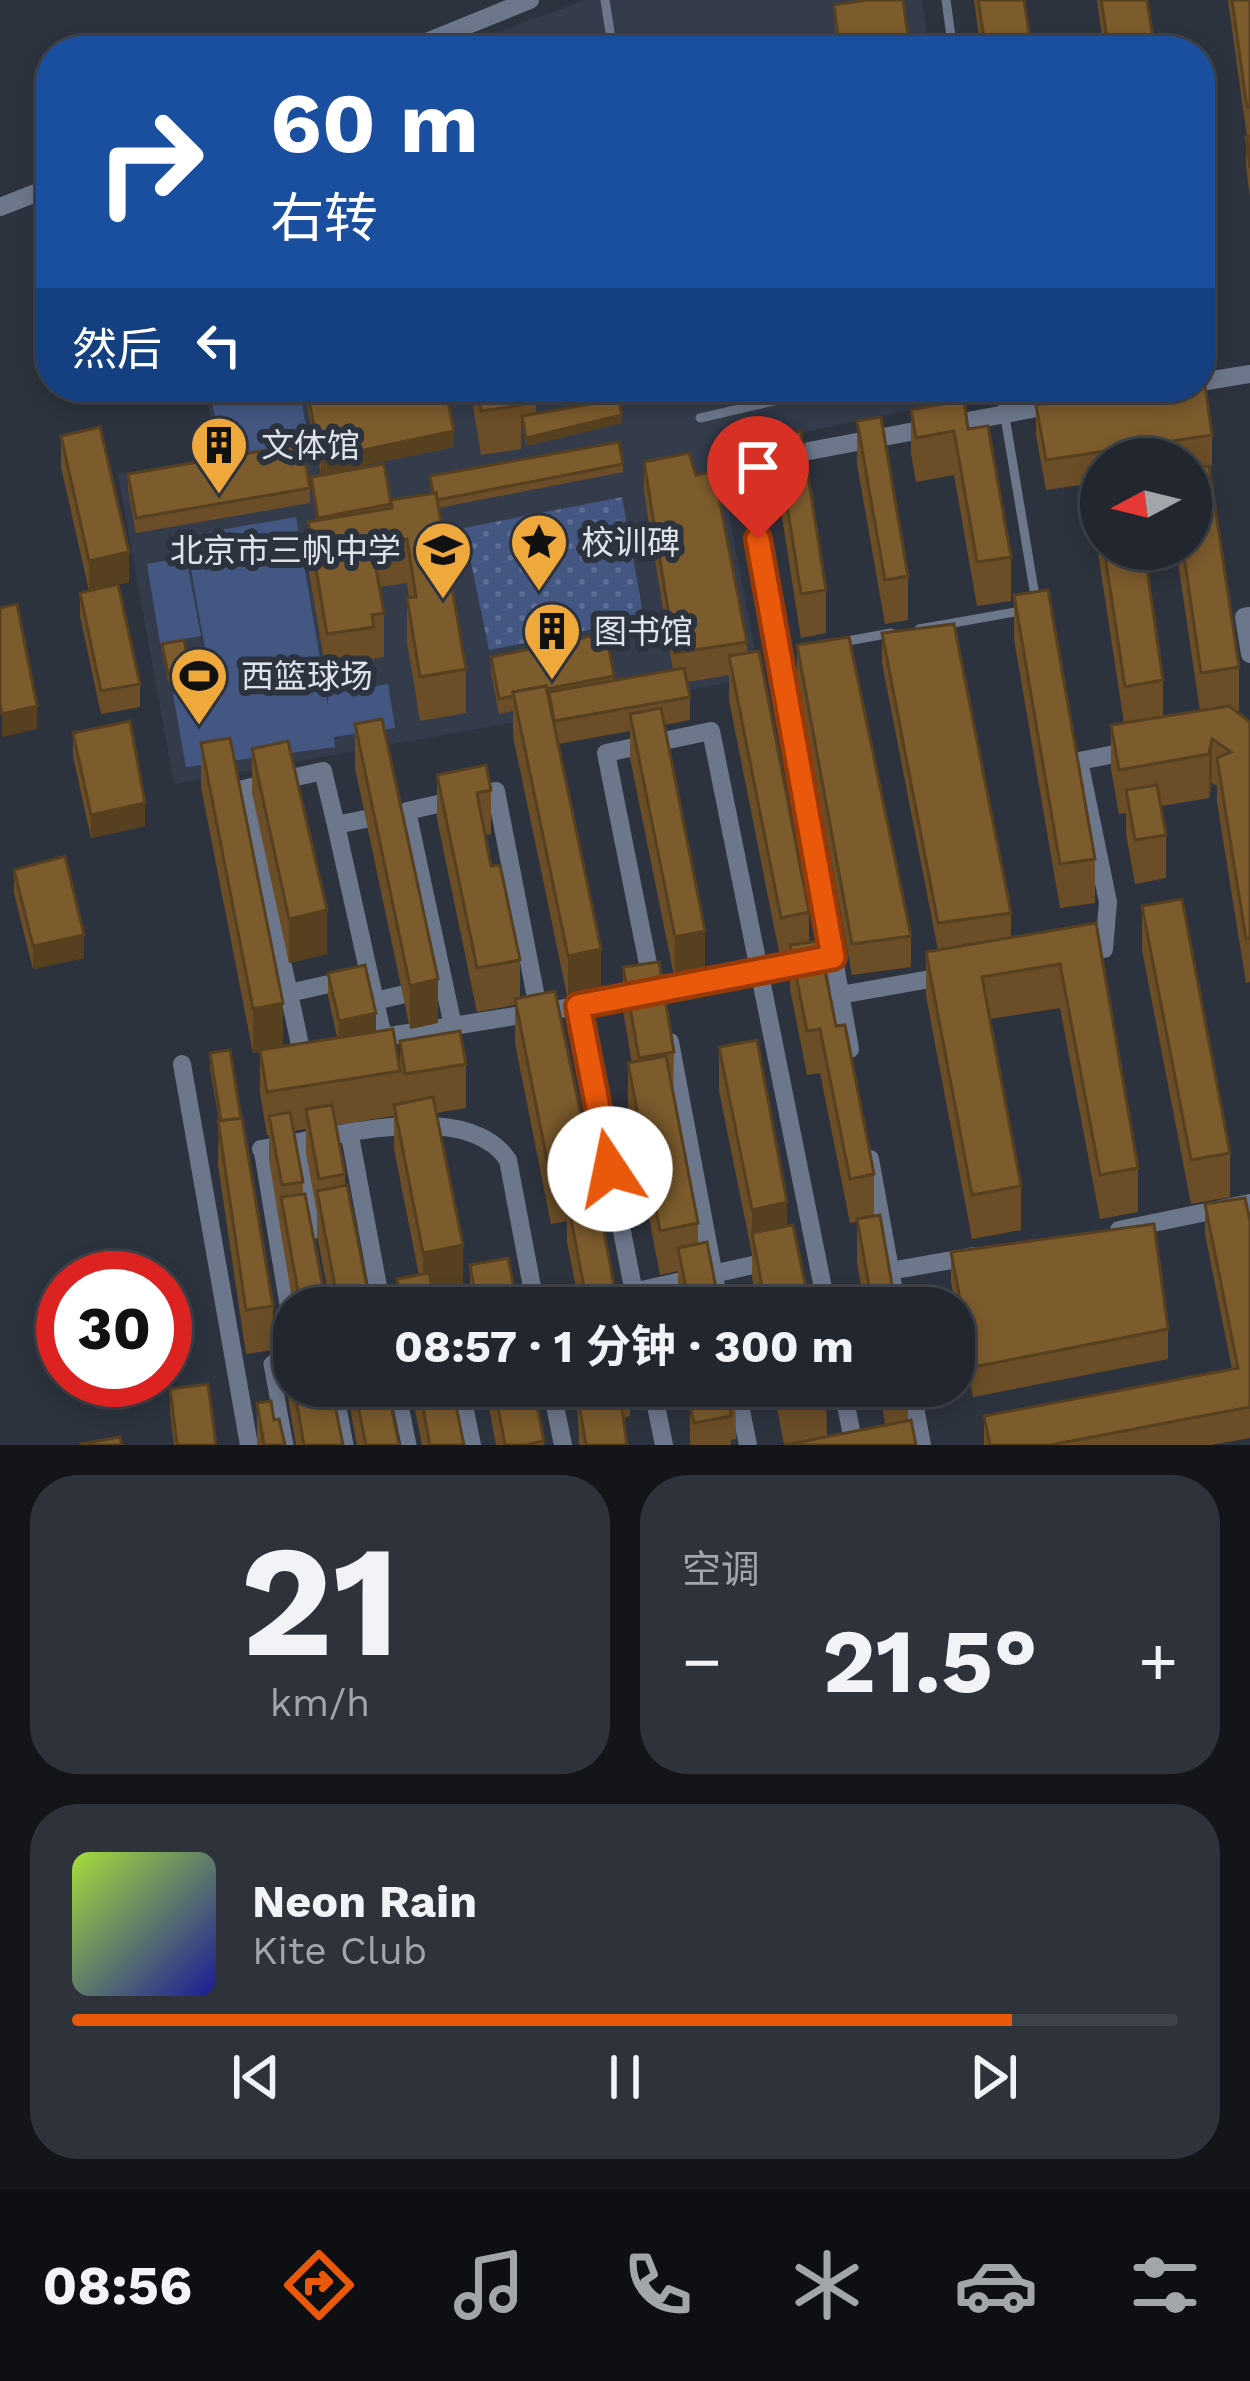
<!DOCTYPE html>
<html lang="zh">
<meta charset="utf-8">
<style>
:root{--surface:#22262e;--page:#2e323a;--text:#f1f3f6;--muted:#a2a5aa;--line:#3f434a;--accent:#ea580c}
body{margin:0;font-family:"Work Sans","Noto Sans SC",sans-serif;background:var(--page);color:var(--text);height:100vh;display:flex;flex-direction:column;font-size:45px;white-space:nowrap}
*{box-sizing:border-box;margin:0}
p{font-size:39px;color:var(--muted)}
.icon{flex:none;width:66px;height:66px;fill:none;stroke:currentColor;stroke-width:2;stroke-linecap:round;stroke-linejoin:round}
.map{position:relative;height:1445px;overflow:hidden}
.panel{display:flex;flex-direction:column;gap:30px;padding:30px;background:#131519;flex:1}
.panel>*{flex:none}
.guide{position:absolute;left:36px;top:36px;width:1179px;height:366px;border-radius:48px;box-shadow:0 6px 18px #0003,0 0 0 3px var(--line);background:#1a4fa0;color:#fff;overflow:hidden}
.needle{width:78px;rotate:263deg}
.controls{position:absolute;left:1080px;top:438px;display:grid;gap:24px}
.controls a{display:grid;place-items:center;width:132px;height:132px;border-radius:50%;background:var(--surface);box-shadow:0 6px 18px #0003,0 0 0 3px var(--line);font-size:60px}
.speed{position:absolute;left:36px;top:1251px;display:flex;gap:24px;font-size:60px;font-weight:700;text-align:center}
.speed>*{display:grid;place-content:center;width:156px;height:156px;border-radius:50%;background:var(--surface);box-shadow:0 6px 18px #0003,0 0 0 3px var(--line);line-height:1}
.speed .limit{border:18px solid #d22;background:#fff;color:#111}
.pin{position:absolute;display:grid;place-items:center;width:102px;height:102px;color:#fff;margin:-123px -51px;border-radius:50% 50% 50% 0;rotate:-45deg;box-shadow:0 0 12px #0007}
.pin .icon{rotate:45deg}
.me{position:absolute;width:132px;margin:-66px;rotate:349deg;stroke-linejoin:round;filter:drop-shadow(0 0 9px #0008)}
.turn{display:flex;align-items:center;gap:42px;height:252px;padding:0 36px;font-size:54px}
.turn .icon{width:156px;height:156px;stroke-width:2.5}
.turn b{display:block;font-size:84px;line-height:102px}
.then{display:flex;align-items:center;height:114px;padding:0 36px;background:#0003;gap:24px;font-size:45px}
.big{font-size:90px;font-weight:700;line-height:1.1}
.panel .tile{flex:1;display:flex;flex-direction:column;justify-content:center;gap:18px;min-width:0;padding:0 42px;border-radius:48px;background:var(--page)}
.panel .dial{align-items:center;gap:0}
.dial b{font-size:156px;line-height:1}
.song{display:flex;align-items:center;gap:36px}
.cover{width:144px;height:144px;border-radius:18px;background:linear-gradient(135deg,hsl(80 70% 55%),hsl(240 70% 35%))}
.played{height:12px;border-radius:6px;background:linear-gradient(90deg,var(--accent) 85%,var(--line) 85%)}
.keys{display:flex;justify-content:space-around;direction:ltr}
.heat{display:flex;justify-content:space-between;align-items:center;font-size:66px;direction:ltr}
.panel .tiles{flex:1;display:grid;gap:30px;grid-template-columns:1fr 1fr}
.tile:last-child{grid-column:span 2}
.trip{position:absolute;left:273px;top:1287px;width:702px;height:120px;border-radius:48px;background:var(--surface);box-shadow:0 6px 18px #0003,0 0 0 3px var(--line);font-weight:700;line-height:120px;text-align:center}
.dock{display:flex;height:192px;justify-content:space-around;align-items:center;background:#0e0f12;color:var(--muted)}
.dock .icon{width:84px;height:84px}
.dock .selected{color:var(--accent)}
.dock b{font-size:54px;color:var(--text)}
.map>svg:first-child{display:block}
</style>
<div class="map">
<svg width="1250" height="1445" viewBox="0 0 1250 1445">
<defs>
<pattern id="park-dots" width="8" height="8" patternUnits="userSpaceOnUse" patternTransform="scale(3)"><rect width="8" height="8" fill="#445782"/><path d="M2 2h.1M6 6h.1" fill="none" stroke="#5f6f94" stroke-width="1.8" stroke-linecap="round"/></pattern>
</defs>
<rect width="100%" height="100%" fill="#2d333e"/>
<g fill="#343c4c">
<polygon points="586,0 922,0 929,51 445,51"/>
<polygon points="205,387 973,387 974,397 717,450 760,677 174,784 118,474 217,457"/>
</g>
<g fill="#445782">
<polygon points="209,387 299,387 310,448 224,465"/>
<polygon points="296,517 328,706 328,694 388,684 395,728 334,737 335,747 186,767 173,694 212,687 185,536"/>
<polygon points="186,557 201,636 160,643 147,564"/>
</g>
<polygon fill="url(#park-dots)" points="622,497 644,619 489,650 464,528"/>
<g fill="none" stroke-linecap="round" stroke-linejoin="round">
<g stroke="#6d778b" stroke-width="9">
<polyline points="605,0 613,51"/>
<polyline points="946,0 953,51"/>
<polyline points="771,51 823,44 824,51"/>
<polyline points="1000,387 1036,602"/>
<polyline points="700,418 813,392 813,387"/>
<polyline points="919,629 1021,611"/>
<polyline points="842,642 891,633"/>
</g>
<g stroke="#6d778b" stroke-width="15">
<polyline points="300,1143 315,1231"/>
<polyline points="261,1149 294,1346 271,1364 286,1445"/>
<polyline points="335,1386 346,1445"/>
<polyline points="397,1386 409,1445"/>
</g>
<g stroke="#6d778b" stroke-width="18">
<polyline points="404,51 530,0"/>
<polyline points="0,207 51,187"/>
<polyline points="1200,382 1250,374"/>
<polyline points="1250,616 1244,617 1250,654"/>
<polyline points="390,814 336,825 375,1001 422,990"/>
<polyline points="336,825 323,771 243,789 289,993 369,975"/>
<polyline points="1081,953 1104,949 1108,902 1079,761 1135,750"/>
<polyline points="652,984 606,753 711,731 827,1308"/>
<polyline points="289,993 300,1045"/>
<polyline points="840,995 947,976"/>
<polyline points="375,1001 383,1037 453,1026"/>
<polyline points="538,1008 496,791 407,811 453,1026 578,1006"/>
<polyline points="670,1042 720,1308"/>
<polyline points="850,1049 745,463 1058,404"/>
<polyline points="182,1064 249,1445"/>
<polyline points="350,1136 382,1308"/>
<path d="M 261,1149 C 327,1139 465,1096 508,1160 L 536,1308"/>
<polyline points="870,1159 897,1308"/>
<polyline points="1119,1230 1250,1203"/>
<polyline points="890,1271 974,1256"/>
<polyline points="633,1292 775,1260"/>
<polyline points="416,1308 491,1294"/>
<polyline points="637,1308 578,1006 814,961"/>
<polyline points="460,1386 472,1445"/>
<polyline points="551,1386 563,1445"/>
<polyline points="652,1386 664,1445"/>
<polyline points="736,1386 748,1445"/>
<polyline points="842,1386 854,1445"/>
<polyline points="911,1386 922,1445"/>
</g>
</g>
<g fill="#6b4e27">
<polygon points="974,0 1024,0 1032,51 981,51"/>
<polygon points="1097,0 1147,0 1155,51 1104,51"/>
<polygon points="1228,0 1250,0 1250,198 1246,167 1246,137 1247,137"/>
<polygon points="834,5 910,51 836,51"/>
<polygon points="303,387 445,387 454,447 321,474"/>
<polygon points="470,387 536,387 536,414 622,423 526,446 522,420 521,420 521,449 481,455"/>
<polygon points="560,387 705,387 562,406"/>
<polygon points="830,387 883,387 831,394"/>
<polygon points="1036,405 1212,435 1212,466 1209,466 1239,667 1239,711 1236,711 1250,722 1250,982 1246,983 1217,802 1217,786 1212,783 1209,798 1161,806 1166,835 1166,878 1135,884 1126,834 1126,813 1119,814 1111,769 1111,725 1124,723 1094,527 1094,484 1101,482 1101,549 1144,549 1163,680 1163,717 1200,711 1176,549 1191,549 1191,459 1101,459 1101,482 1046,490 1036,435"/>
<polygon points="911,410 968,429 1011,557 1011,601 977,606 954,475 916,482 911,454"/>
<polygon points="857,421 908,576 908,620 885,624 857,464"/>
<polygon points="776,435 826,590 826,633 801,638 776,479"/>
<polygon points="61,436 129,582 118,585 140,684 140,707 101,714 80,616 80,593 89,591 61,467"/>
<polygon points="644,462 747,642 747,653 809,912 809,942 836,1026 874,1174 874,1216 896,1308 865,1308 857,1263 857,1222 850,1223 820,1073 807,1075 790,989 790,960 781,962 729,700 729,675 687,682 690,697 690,720 664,725 705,975 675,981 630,758 630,731 558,744 601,993 568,1000 513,736 513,711 499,714 491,672 491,657 614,676 614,680 673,670 644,492"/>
<polygon points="623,464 623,472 438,508 466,669 466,713 420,721 407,642 407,598 409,598 407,583 379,587 384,613 384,657 374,659 374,671 327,678 308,566 308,522 317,521 311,477 391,503 431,493 430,476"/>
<polygon points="128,474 310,488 310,503 136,533 128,489"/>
<polygon points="1014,595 1095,859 1095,903 1060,908 1014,639"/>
<polygon points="882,633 1011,913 1011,938 1096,923 1138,1168 1138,1212 1100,1219 1060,1008 990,1019 1021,1186 1021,1230 972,1239 926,996 926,952 938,950 882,663"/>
<polygon points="162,644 190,670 190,678 168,682"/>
<polygon points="797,645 911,936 911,967 852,975 797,676"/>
<polygon points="355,724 438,1023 410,1029 355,768"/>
<polygon points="73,733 145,826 91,838 73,756"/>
<polygon points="201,743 283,1046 337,1037 328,996 328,973 376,1031 400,1068 400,1041 466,1064 466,1108 436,1113 463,1289 433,1295 436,1308 397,1308 397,1279 419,1275 394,1149 394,1116 336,1125 345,1174 345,1186 371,1308 331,1308 317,1235 317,1213 306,1153 306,1129 293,1131 303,1182 303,1194 327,1308 294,1308 294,1312 269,1160 269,1135 267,1135 260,1093 260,1052 253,1053 201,787"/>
<polygon points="252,749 327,954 289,963 252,793"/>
<polygon points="437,775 491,790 491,834 485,835 491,866 520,960 520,998 593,1172 593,1194 618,1308 580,1308 567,1242 567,1221 551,1224 515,1043 515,1005 477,1012 437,819"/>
<polygon points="14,870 84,958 33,969 14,893"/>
<polygon points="1142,906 1230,1153 1230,1197 1191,1204 1142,950"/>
<polygon points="623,967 674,1052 673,1096 698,1223 698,1244 720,1308 681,1308 678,1292 678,1271 660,1275 628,1107 628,1063 632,1063 623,1011"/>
<polygon points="719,1047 787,1226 810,1308 758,1308 752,1277 752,1254 719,1091"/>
<polygon points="210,1053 273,1306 273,1350 246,1354 218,1165 219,1121 210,1068"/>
<polygon points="1205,1204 1250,1221 1250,1438 1211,1445 984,1445 984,1416 1232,1369 1205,1234"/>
<polygon points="951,1252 1168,1329 1168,1359 973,1397 951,1282"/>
<polygon points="470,1265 518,1308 470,1308"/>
<polygon points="282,1320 343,1445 296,1445 282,1363"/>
<polygon points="346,1386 387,1386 399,1445 357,1445"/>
<polygon points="410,1386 452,1386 464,1445 422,1445"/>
<polygon points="485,1386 533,1386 544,1445 496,1445"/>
<polygon points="594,1386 630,1386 630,1416 623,1418 627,1445 579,1445 577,1392 595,1390"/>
<polygon points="696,1386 735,1386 736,1439 731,1440 731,1445 690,1445 690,1406 700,1404"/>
<polygon points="773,1386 826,1386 827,1436 784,1444"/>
<polygon points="879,1386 908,1386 908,1420 885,1424"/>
<polygon points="170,1389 216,1445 174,1445 170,1412"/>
<polygon points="257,1403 274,1420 285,1445 257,1445"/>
</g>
<g fill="#574020">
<polygon points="622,415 622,423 526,446 526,438"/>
<polygon points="454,431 454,447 321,474 321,459"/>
<polygon points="129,552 129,582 89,591 89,561"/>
<polygon points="37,706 37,729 2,737 2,714"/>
<polygon points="1212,739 1212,783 1209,798 1209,754"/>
<polygon points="145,803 145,826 91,838 91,815"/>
<polygon points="327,910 327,954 289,963 289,919"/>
<polygon points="705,931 705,975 675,981 675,937"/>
<polygon points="84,935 84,958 33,969 33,946"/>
<polygon points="601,949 601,993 568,1000 568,956"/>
<polygon points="438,979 438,1023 410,1029 410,986"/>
<polygon points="283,1003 283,1047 253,1053 253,1009"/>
<polygon points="376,1013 376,1036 339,1044 339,1021"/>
<polygon points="787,1202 787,1246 752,1233 752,1254 752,1210"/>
<polygon points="463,1245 463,1289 423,1297 423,1253"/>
</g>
<g fill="#7c5b2d" stroke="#574020" stroke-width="3">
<polygon points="866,0 903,0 910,51 840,51 834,5"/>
<polygon points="978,0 1024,0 1032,51 986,51"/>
<polygon points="1101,0 1147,0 1155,51 1109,51"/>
<polygon points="1232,0 1250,0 1250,107 1247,107"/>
<polygon points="1250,136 1250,168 1246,137"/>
<polygon points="1204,378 1212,435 1046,460 1036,405 1148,387 1200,387 1200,379"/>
<polygon points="306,387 445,387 454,431 321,459"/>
<polygon points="477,387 518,387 521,405 481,411"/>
<polygon points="619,399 622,415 526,438 522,416"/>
<polygon points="964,400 968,429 988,426 1011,557 977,562 954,431 916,438 911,410"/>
<polygon points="881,417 908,576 885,580 857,421"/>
<polygon points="100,427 129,552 89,561 61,436"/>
<polygon points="801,431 826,590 801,594 776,435"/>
<polygon points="619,442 623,464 437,500 436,493 433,493 430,476"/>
<polygon points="302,444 310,488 136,518 128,474"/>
<polygon points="689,453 696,475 714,472 747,642 675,653 644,462"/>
<polygon points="384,464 391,504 318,518 311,477"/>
<polygon points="1209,466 1239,667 1201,673 1183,549 1191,549 1191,468"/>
<polygon points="1101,482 1101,530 1094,484"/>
<polygon points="436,493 466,669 420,677 407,598 416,597 407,539 372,545 384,613 372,615 374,627 327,634 308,522 392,508 391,500"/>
<polygon points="1104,549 1144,549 1163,680 1125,687"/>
<polygon points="118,584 140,684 101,691 80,593"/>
<polygon points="1048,590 1095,859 1060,864 1014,595"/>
<polygon points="17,604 37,706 2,714 0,704 0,608"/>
<polygon points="954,624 1011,913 938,923 882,633"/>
<polygon points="606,633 614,676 546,689 546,686 513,692 513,696 499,699 491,657"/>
<polygon points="849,637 911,936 852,944 797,645"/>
<polygon points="184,640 190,670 168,674 162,644"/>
<polygon points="759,651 809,912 781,918 729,656"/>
<polygon points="684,668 690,697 554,721 549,692"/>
<polygon points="546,686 601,949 568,956 513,692"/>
<polygon points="1229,706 1250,722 1250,938 1246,939 1217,758 1231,752 1212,739 1209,754 1119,770 1111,725"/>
<polygon points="661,708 705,931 675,937 630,714"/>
<polygon points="382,719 438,979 410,986 355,724"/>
<polygon points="130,721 145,803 91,815 73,733"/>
<polygon points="230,738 283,1003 253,1009 201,743"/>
<polygon points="288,741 327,910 289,919 252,749"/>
<polygon points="486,765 491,790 477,793 491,866 500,865 520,960 477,968 437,775"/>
<polygon points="1157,785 1166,835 1135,840 1126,790"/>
<polygon points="65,856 84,935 33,946 14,870"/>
<polygon points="1182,899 1230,1153 1191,1160 1142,906"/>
<polygon points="1096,923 1138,1168 1100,1175 1060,964 982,977 1021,1186 972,1195 926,952"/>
<polygon points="819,941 836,1026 845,1025 874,1174 850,1179 820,1029 807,1031 790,945"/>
<polygon points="659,962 674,1052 639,1058 623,967"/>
<polygon points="365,965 376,1013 339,1021 328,973"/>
<polygon points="555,991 593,1172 551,1180 515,999"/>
<polygon points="393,1029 400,1071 267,1092 260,1050"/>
<polygon points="460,1031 466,1064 405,1074 400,1041"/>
<polygon points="757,1040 787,1202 752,1210 719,1047"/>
<polygon points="230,1050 241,1118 221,1121 210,1053"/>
<polygon points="666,1056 698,1223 660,1231 628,1063"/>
<polygon points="433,1097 463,1245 423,1253 394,1105"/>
<polygon points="332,1105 345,1174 319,1179 306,1109"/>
<polygon points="290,1112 303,1182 282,1185 269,1116"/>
<polygon points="242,1118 273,1306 246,1310 218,1121"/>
<polygon points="347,1185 371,1308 339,1308 317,1191"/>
<polygon points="597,1193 618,1308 588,1308 567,1198"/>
<polygon points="305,1194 327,1308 301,1308 281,1197"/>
<polygon points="1245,1198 1250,1221 1250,1407 1050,1445 990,1445 984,1416 1238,1368 1205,1204"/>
<polygon points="880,1215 896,1308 873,1308 857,1219"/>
<polygon points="1154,1224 1168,1329 973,1367 951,1252"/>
<polygon points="793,1225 810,1308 766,1308 752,1233"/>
<polygon points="707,1242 720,1308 690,1308 678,1248"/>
<polygon points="508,1258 518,1308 478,1308 470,1265"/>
<polygon points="429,1273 436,1308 403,1308 397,1279"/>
<polygon points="294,1317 294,1386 331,1386 343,1445 304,1445 282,1320"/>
<polygon points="208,1384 216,1445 177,1445 170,1389"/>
<polygon points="354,1386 387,1386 399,1445 366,1445"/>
<polygon points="419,1386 452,1386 464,1445 430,1445"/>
<polygon points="494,1386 533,1386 544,1441 525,1445 505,1445"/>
<polygon points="619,1386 627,1445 586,1445 577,1392"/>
<polygon points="705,1386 735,1386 736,1395 728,1397 731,1416 694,1423 690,1406 708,1402"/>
<polygon points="781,1386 826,1386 827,1392 784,1400"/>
<polygon points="271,1401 274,1420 279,1419 285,1445 264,1445 257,1403"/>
<polygon points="911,1420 916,1445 785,1445"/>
<polygon points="120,1437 122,1445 81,1445 81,1444"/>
</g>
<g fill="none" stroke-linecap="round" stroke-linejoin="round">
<g stroke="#983908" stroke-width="30">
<polyline id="route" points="610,1169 578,1006 833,957 758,539"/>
</g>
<use href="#route" stroke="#ea580c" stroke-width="21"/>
</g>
<defs>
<g id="building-pin" transform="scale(3)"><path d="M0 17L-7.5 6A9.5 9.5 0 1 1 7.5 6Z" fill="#eea83c" stroke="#2d333e"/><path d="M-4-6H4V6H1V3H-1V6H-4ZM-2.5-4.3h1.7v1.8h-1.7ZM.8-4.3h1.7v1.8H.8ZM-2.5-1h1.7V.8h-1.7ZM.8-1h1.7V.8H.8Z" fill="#111"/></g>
<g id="sight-pin" transform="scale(3)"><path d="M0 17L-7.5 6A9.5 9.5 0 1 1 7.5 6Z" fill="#eea83c" stroke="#2d333e"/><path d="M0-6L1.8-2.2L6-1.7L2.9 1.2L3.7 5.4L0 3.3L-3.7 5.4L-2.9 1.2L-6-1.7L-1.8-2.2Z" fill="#111"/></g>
<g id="school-pin" transform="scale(3)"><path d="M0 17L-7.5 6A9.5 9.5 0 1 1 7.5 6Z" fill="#eea83c" stroke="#2d333e"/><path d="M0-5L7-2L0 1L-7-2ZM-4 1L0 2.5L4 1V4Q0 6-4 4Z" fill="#111"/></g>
<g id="stadium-pin" transform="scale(3)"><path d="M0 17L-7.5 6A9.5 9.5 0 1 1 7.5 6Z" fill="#eea83c" stroke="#2d333e"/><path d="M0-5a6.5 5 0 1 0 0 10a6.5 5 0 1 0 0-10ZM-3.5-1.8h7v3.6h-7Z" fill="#111"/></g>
</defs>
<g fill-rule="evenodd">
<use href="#building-pin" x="219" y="445"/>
<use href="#sight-pin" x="539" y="542"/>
<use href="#school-pin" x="443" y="550"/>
<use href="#building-pin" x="552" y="631"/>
<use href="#stadium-pin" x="199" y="676"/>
</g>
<g text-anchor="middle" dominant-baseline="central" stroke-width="12" stroke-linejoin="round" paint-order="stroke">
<g font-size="33" fill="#dee2e9" stroke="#2d333e" text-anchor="start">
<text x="261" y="445">文体馆</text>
<text x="581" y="542">校训碑</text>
<text x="401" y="550" text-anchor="end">北京市三帆中学</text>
<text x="594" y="631">图书馆</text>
<text x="241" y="676">西篮球场</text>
</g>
</g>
</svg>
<div class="controls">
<a><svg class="needle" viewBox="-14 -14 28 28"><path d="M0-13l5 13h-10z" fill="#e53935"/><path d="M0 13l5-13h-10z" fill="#a2a5aa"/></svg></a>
</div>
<div class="speed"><div class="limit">30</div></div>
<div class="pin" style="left:758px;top:539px;background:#d93025"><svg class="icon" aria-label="arrive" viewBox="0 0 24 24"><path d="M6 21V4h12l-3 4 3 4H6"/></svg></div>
<svg class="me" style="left:610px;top:1169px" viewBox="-20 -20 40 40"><circle r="19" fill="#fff"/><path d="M0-13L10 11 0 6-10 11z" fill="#ea580c"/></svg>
<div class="trip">08:57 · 1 分钟 · 300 m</div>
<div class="guide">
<div class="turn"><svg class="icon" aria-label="right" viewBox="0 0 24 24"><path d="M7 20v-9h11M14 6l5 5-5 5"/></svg><div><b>60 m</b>右转</div></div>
<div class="then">然后<svg class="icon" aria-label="left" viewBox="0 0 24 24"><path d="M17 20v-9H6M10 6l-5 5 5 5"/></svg></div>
</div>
</div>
<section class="panel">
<div class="tiles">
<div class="tile dial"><b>21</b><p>km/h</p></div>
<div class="tile"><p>空调</p>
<div class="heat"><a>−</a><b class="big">21.5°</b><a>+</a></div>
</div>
<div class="tile">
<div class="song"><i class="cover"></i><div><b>Neon Rain</b><p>Kite Club</p></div></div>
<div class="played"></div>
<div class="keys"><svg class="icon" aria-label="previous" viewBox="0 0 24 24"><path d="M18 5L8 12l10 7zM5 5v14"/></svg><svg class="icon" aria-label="pause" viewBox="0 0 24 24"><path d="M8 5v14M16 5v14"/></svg><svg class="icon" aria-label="next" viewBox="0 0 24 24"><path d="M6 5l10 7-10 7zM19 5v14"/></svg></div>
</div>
</div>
</section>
<nav class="dock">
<b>08:56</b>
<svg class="icon selected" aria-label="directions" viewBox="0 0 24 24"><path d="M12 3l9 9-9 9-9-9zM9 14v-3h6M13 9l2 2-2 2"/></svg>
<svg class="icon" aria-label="music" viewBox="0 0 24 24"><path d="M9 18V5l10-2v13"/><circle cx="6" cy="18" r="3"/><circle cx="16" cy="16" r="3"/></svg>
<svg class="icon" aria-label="phone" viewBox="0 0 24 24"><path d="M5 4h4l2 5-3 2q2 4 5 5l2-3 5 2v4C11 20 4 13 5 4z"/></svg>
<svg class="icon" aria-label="climate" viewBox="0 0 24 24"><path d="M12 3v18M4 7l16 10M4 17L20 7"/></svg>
<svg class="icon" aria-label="car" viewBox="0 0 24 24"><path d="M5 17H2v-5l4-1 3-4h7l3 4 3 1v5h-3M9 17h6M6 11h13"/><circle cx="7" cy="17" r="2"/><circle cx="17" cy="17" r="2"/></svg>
<svg class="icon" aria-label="filters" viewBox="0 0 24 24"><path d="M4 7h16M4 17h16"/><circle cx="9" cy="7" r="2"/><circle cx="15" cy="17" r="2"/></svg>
</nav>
